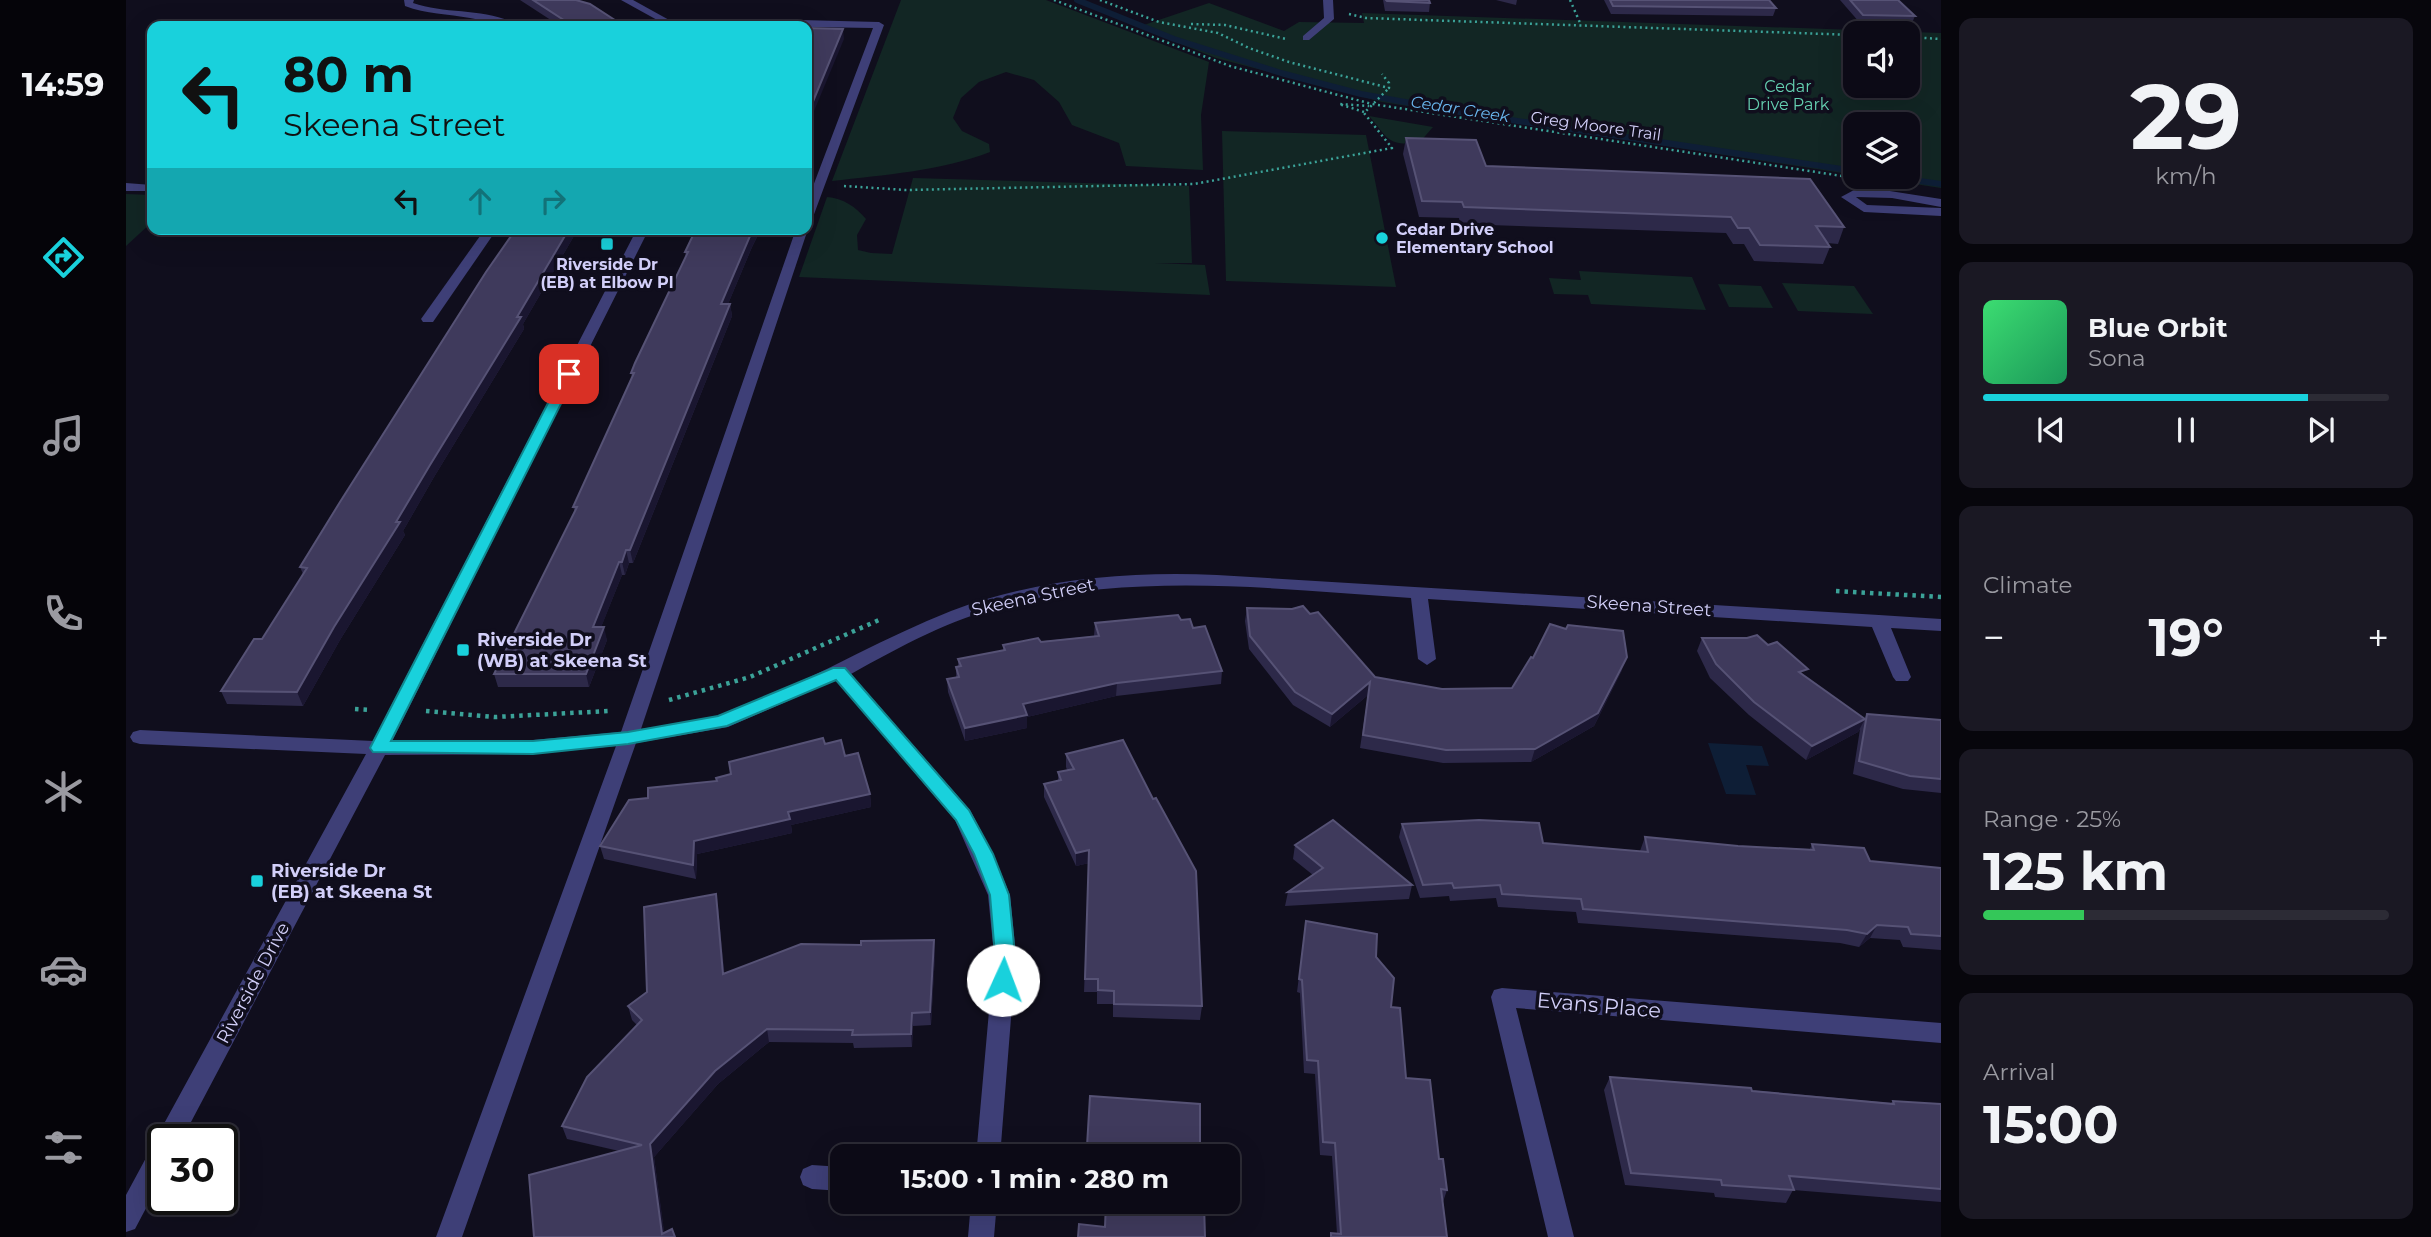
<!DOCTYPE html>
<meta charset="utf-8">
<style>
:root{--surface:#0c0a16;--page:#1a1823;--text:#f1f3f6;--muted:#9a9aa1;--line:#2c2b35;--accent:#19d1dc}
body{margin:0;font-family:Montserrat,sans-serif;background:var(--page);color:var(--text);height:100vh;display:flex;flex-direction:column;font-size:26px;white-space:nowrap}
*{box-sizing:border-box;margin:0}
p{font-size:23px;color:var(--muted)}
.icon{flex:none;width:38px;height:38px;fill:none;stroke:currentColor;stroke-width:2;stroke-linecap:round;stroke-linejoin:round}
.map{position:relative;flex:1;overflow:hidden}
.panel{display:flex;flex-direction:column;gap:18px;padding:18px;background:#07060c;width:490px}
.panel>*{flex:none}
.guide{position:absolute;left:21px;top:21px;width:665px;height:214px;border-radius:14px;box-shadow:0 7px 28px #0002,0 0 0 2px var(--line);background:#19d1dc;color:#111;overflow:hidden}
.controls{position:absolute;left:1717px;top:21px;display:grid;gap:14px}
.controls a{display:grid;place-items:center;width:77px;height:77px;border-radius:14px;background:var(--surface);box-shadow:0 7px 28px #0002,0 0 0 2px var(--line);font-size:35px}
.speed{position:absolute;left:21px;top:1124px;display:flex;gap:14px;font-size:35px;font-weight:700;text-align:center}
.speed>*{display:grid;place-content:center;width:91px;height:91px;border-radius:50%;background:var(--surface);box-shadow:0 7px 28px #0002,0 0 0 2px var(--line);line-height:1}
.speed .limit{border:4px solid #111;border-radius:10px;background:#fff;color:#111}
.pin{position:absolute;display:grid;place-items:center;width:60px;height:60px;color:#fff;margin:-30px;border-radius:14px;box-shadow:0 4px 10px #0006}
.me{position:absolute;width:77px;margin:-38px;rotate:2deg;stroke-linejoin:round;filter:drop-shadow(0 0 5px #0008)}
.turn{display:flex;align-items:center;gap:24px;height:147px;padding:0 21px;font-size:32px}
.turn .icon{width:91px;height:91px;stroke-width:2.5}
.turn b{display:block;font-size:49px;line-height:60px}
.lanes{display:flex;align-items:center;height:66px;padding:0 21px;background:#0003;justify-content:center;gap:35px;direction:ltr}
.lanes .off{opacity:.35}
.big{font-size:52px;font-weight:700;line-height:1.1}
.panel .tile{flex:1;display:flex;flex-direction:column;justify-content:center;gap:10px;min-width:0;padding:0 24px;border-radius:14px;background:var(--page)}
.panel .dial{align-items:center;gap:0}
.dial b{font-size:91px;line-height:1}
.song{display:flex;align-items:center;gap:21px}
.cover{width:84px;height:84px;border-radius:10px;background:linear-gradient(135deg,hsl(140 70% 55%),hsl(150 70% 35%))}
.played{height:7px;border-radius:4px;background:linear-gradient(90deg,var(--accent) 80%,var(--line) 80%)}
.keys{display:flex;justify-content:space-around;direction:ltr}
.heat{display:flex;justify-content:space-between;align-items:center;font-size:38px;direction:ltr}
.charge{height:10px;border-radius:5px;background:linear-gradient(90deg,#34c759 25%,var(--line) 0)}
.trip{position:absolute;left:704px;top:1144px;width:410px;height:70px;border-radius:14px;background:var(--surface);box-shadow:0 7px 28px #0002,0 0 0 2px var(--line);font-weight:700;line-height:70px;text-align:center}
main{display:flex;flex:1;min-height:0}
.tabs{display:flex;flex-direction:column;width:126px;justify-content:space-around;align-items:center;background:#050409;color:var(--muted)}
.tabs .icon{width:49px;height:49px}
.tabs .current{color:var(--accent)}
.tabs b{font-size:32px;color:var(--text)}
.map>svg:first-child{display:block}
</style>
<main>
<nav class="tabs">
<b>14:59</b>
<svg class="icon current" aria-label="directions" viewBox="0 0 24 24"><path d="M12 3l9 9-9 9-9-9zM9 14v-3h6M13 9l2 2-2 2"/></svg>
<svg class="icon" aria-label="music" viewBox="0 0 24 24"><path d="M9 18V5l10-2v13"/><circle cx="6" cy="18" r="3"/><circle cx="16" cy="16" r="3"/></svg>
<svg class="icon" aria-label="phone" viewBox="0 0 24 24"><path d="M5 4h4l2 5-3 2q2 4 5 5l2-3 5 2v4C11 20 4 13 5 4z"/></svg>
<svg class="icon" aria-label="climate" viewBox="0 0 24 24"><path d="M12 3v18M4 7l16 10M4 17L20 7"/></svg>
<svg class="icon" aria-label="car" viewBox="0 0 24 24"><path d="M5 17H2v-5l4-1 3-4h7l3 4 3 1v5h-3M9 17h6M6 11h13"/><circle cx="7" cy="17" r="2"/><circle cx="17" cy="17" r="2"/></svg>
<svg class="icon" aria-label="filters" viewBox="0 0 24 24"><path d="M4 7h16M4 17h16"/><circle cx="9" cy="7" r="2"/><circle cx="15" cy="17" r="2"/></svg>
</nav>
<div class="map">
<svg width="1815" height="1237" viewBox="0 0 1815 1237">
<rect width="100%" height="100%" fill="#100e1d"/>
<g fill="#122624" fill-rule="evenodd">
<path d="M 775,0 L 920,0 L 1083,62 L 1075,115 L 1077,170 L 1000,166 L 993,143 L 946,125 L 933,102 L 908,80 L 880,72 L 853,82 L 835,98 L 827,118 L 836,131 L 863,144 L 864,152 C 814,171 758,175 706,181 Z"/>
<path d="M 1083,3 L 1158,31 L 1173,22 L 1238,23 L 1236,13 L 1815,33 L 1815,188 L 1743,177 L 1782,177 L 1782,124 L 1729,124 L 1729,175 L 1256,102 L 1090,58 L 1012,27 ZM 1729,33 L 1782,33 L 1782,86 L 1729,86 Z"/>
<path d="M 1243,116 L 1307,127 L 1293,143 C 1261,146 1263,139 1243,116 Z"/>
<polygon points="1096,131 1240,135 1270,287 1100,281"/>
<path d="M 787,178 L 1063,186 L 1066,263 L 1029,263 L 1079,265 L 1084,295 L 673,277 L 701,197 C 717,198 730,207 740,219 L 731,235 L 732,250 L 745,253 L 766,254 Z"/>
<polygon points="0,194 26,195 26,222 0,246"/>
<polygon points="1453,271 1566,277 1580,310 1465,304 1462,295 1428,294 1423,278 1455,280"/>
<polygon points="1656,283 1728,286 1747,314 1672,311"/>
<polygon points="1592,284 1635,286 1647,308 1603,307"/>
</g>
<polygon fill="#0e1e36" points="1582,743 1636,746 1643,766 1620,765 1630,795 1600,794"/>
<g fill="none" stroke-linecap="round" stroke-linejoin="round">
<g stroke="#0e1e36" stroke-width="6">
<polyline points="951,0 1048,39 1155,73 1235,94 1345,114 1729,171"/>
<polyline points="1766,177 1815,184"/>
</g>
<g stroke="#3ba298" stroke-width="2.5" stroke-dasharray="2 3.5" stroke-linecap="butt">
<polyline points="928,0 1104,66 1246,104 1716,176"/>
<polyline points="974,0 1033,22 1092,33 1123,48 1163,62 1263,88 1263,83 1256,74"/>
<polyline points="1444,0 1455,25"/>
<polyline points="1223,14 1240,18 1729,35"/>
<polyline points="1065,24 1099,25 1160,39"/>
<polyline points="1782,37 1815,39"/>
<polyline points="1238,112 1213,104 1243,106"/>
<polyline points="718,186 780,190 1068,184 1266,148 1238,113 1263,88"/>
</g>
<g stroke="#3ba298" stroke-width="4.5" stroke-dasharray="3.5 5" stroke-linecap="butt">
<polyline points="1710,591 1815,597"/>
<polyline points="543,700 624,677 753,620"/>
<polyline points="229,709 245,710"/>
<polyline points="300,711 369,717 483,711"/>
</g>
<g fill="#3e3f77" fill-rule="evenodd">
<path d="M 278,0 L 288,0 L 287,3 C 320,15 363,7 393,26 C 376,27 361,21 344,18 C 322,14 300,14 279,6 Z"/>
<polygon points="495,0 507,0 554,26 542,26"/>
<polygon points="1197,0 1207,0 1208,19 1183,40 1177,40 1177,36 1198,18"/>
<polygon points="674,20 753,22 758,25 687,217 681,221 681,202 747,28 626,26 631,23"/>
<polygon points="0,183 26,185 26,191 0,191"/>
<polygon points="1751,189 1815,199 1815,207 1766,198 1730,197 1741,205 1815,208 1815,216 1738,212 1715,197 1728,190"/>
<path d="M 681,227 L 682,229 L 515,729 C 540,725 569,723 593,715 C 674,688 746,642 825,611 C 909,579 1002,571 1091,575 L 1753,615 L 1815,619 L 1815,631 L 1765,628 L 1785,677 L 1782,681 L 1770,681 L 1767,677 L 1746,627 L 1302,599 L 1310,659 L 1301,665 L 1292,659 L 1285,598 C 1150,589 1014,572 881,605 C 825,619 775,646 725,674 L 844,810 L 867,854 L 884,895 L 890,955 L 874,1157 L 850,1157 L 868,955 L 862,895 L 829,820 L 710,680 L 602,727 L 510,743 L 336,1237 L 310,1237 L 490,746 L 407,754 L 259,755 L 56,1139 L 37,1139 L 37,1176 L 9,1229 L 0,1232 L 0,1195 L 28,1143 L 32,1142 L 34,1131 L 240,754 L 14,744 L 7,742 L 4,737 L 7,732 L 14,730 L 247,741 L 511,229 L 523,229 L 266,741 L 407,740 L 495,732 L 670,229 L 681,229 Z"/>
<polygon points="359,229 371,229 307,322 297,322 295,319"/>
<polygon points="1376,988 1815,1023 1815,1043 1390,1008 1448,1237 1422,1237 1365,997 1368,990"/>
<polygon points="686,1165 716,1167 716,1191 686,1189 677,1185 674,1177 677,1169"/>
<polygon points="845,1202 871,1202 868,1237 842,1237"/>
</g>
</g>
<g fill="#2d2949">
<polygon points="394,0 450,0 498,26 434,26"/>
<polygon points="1257,0 1303,0 1304,3 1303,12 1259,11"/>
<polygon points="1370,0 1391,0 1390,5"/>
<polygon points="1478,0 1643,0 1650,8 1647,16 1485,14"/>
<polygon points="1714,0 1772,0 1789,16 1785,25 1734,23"/>
<polygon points="1280,138 1360,166 1718,227 1712,244 1701,243 1704,247 1697,264 1628,261 1618,244 1607,244 1600,233 1334,224 1333,218 1293,217 1277,154"/>
<polygon points="390,229 452,229 397,324 398,329 308,477 277,531 279,535 214,640 177,706 101,704 95,691 136,639 177,574 174,567"/>
<polygon points="570,229 635,229 626,247 602,304 604,304 606,316 507,563 503,563 499,575 496,575 475,627 481,640 463,687 372,687 368,674 449,512 447,507 506,377 505,373 560,256 559,252"/>
<polygon points="1121,608 1184,614 1249,677 1316,689 1386,688 1496,670 1468,726 1405,762 1317,763 1234,748 1242,695 1204,727 1167,705 1123,649 1119,621"/>
<polygon points="1055,620 1067,628 1096,671 1095,684 990,696 901,717 901,728 839,741 822,692 821,679 830,678 830,667 832,666 832,659 877,650 877,645 968,636 969,623"/>
<polygon points="1576,638 1679,676 1738,719 1741,714 1815,720 1815,793 1777,789 1727,774 1734,729 1732,732 1680,760 1623,715 1584,678 1571,651"/>
<polygon points="699,744 719,756 744,794 745,807 665,825 666,833 571,854 570,879 478,859 474,846 522,798 591,781"/>
<polygon points="940,754 1076,1006 1074,1020 987,1017 987,1004 971,1004 971,992 958,992 963,863 950,866 918,797 918,784 932,781 932,772 941,770 940,767"/>
<polygon points="1276,824 1417,843 1514,851 1519,837 1612,846 1684,849 1686,844 1744,861 1815,868 1815,950 1777,947 1774,940 1744,938 1733,947 1714,943 1452,923 1450,912 1372,907 1370,898 1324,901 1323,896 1294,898 1273,837"/>
<polygon points="1169,845 1286,885 1283,899 1159,906 1162,892 1187,875 1167,859"/>
<polygon points="592,907 598,974 809,954 805,1025 787,1026 786,1047 728,1048 727,1043 643,1042 592,1084 528,1157 538,1233 549,1237 408,1237 493,1151 441,1139 436,1126 511,1025 506,1020 502,1006 521,992"/>
<polygon points="1180,921 1250,957 1265,1007 1280,1078 1313,1159 1321,1190 1317,1202 1321,1237 1204,1237 1205,1233 1211,1234 1206,1156 1194,1155 1189,1074 1178,1073 1174,993 1171,992"/>
<polygon points="1484,1077 1765,1103 1767,1101 1815,1104 1815,1202 1667,1190 1660,1203 1589,1197 1588,1193 1499,1185 1478,1090"/>
<polygon points="964,1096 1074,1157 960,1157"/>
</g>
<g fill="#1a1630">
<polygon points="717,29 718,39 681,128 681,116"/>
<polygon points="443,229 452,229 397,324 398,329 308,477 277,531 279,535 214,640 177,706 171,692 208,627"/>
<polygon points="627,229 635,229 626,247 597,316 595,304"/>
<polygon points="604,304 606,316 507,563 504,550"/>
<polygon points="500,550 503,563 499,575 496,562"/>
<polygon points="493,562 496,575 470,640 467,627"/>
<polygon points="478,627 481,640 463,687 460,674"/>
<polygon points="1501,657 1496,670 1468,726 1405,762 1409,749"/>
<polygon points="1244,682 1242,695 1204,727 1206,714"/>
<polygon points="991,683 990,696 901,717 901,728 839,741 839,728 897,704"/>
<polygon points="1739,719 1732,732 1680,760 1686,746"/>
<polygon points="744,794 745,807 665,825 666,833 571,854 570,879 567,865 568,841 662,812"/>
<polygon points="963,850 963,863 950,866 950,853"/>
<polygon points="590,894 592,907 600,987 597,974"/>
<polygon points="1751,925 1744,938 1733,947 1741,934"/>
<polygon points="808,940 809,954 805,1025 804,1012"/>
<polygon points="786,1013 787,1026 786,1047 785,1034"/>
<polygon points="641,1029 643,1042 592,1084 528,1157 539,1237 536,1234 524,1144 589,1071"/>
</g>
<g fill="#3f3a5c" stroke="#565275" stroke-width="2">
<polygon points="407,0 450,0 464,4 498,26 447,26"/>
<polygon points="1260,0 1303,0 1304,3 1261,1"/>
<polygon points="1484,0 1643,0 1650,8 1487,6"/>
<polygon points="1724,0 1772,0 1789,16 1737,15"/>
<polygon points="681,28 717,29 681,116"/>
<polygon points="1280,138 1350,140 1360,166 1684,179 1718,227 1690,226 1704,247 1634,245 1623,228 1612,228 1605,217 1338,207 1336,202 1296,201"/>
<polygon points="390,229 443,229 391,317 395,317 304,465 270,522 274,522 208,627 171,692 95,691 128,639 136,639 181,568 174,567 214,502 360,272"/>
<polygon points="570,229 627,229 595,304 604,304 504,550 500,550 496,562 493,562 467,627 478,627 460,674 368,674 451,507 447,507 508,373 505,373 509,363 562,252 559,252"/>
<polygon points="1177,606 1184,614 1192,612 1249,677 1316,689 1386,688 1405,657 1407,658 1424,624 1440,629 1442,625 1497,631 1501,657 1472,713 1409,749 1320,750 1237,735 1244,682 1206,714 1169,692 1124,636 1121,608 1166,609"/>
<polygon points="1052,615 1055,620 1064,619 1067,628 1079,626 1096,671 991,683 897,704 901,715 839,728 821,679 833,677 830,667 835,666 832,659 879,650 877,645 912,638 915,642 973,636 969,623"/>
<polygon points="1631,635 1642,645 1651,642 1682,669 1673,672 1739,719 1686,746 1628,702 1590,664 1576,638 1621,638"/>
<polygon points="1741,714 1815,720 1815,779 1784,776 1733,761"/>
<polygon points="697,738 699,744 715,740 719,756 732,753 744,794 662,812 664,819 568,841 567,865 474,846 503,800 522,798 522,788 591,781 590,778 605,774 603,762"/>
<polygon points="997,740 1027,799 1030,798 1070,871 1076,1006 988,1004 988,991 972,990 972,979 959,979 963,850 950,853 918,784 935,780 932,772 948,769 940,754"/>
<polygon points="1207,820 1286,885 1162,892 1197,868 1169,845"/>
<polygon points="1353,820 1413,823 1417,843 1522,852 1519,837 1612,846 1688,850 1686,844 1738,848 1744,861 1815,868 1815,936 1785,934 1782,927 1751,925 1741,934 1721,930 1457,909 1455,899 1376,894 1374,885 1328,888 1326,883 1297,885 1276,824"/>
<polygon points="590,894 597,974 675,944 735,945 735,941 808,940 804,1012 786,1013 785,1034 726,1035 727,1030 641,1029 589,1071 524,1144 536,1234 546,1229 549,1237 408,1237 403,1175 516,1145 436,1126 461,1077 516,1020 502,1006 521,992 518,907"/>
<polygon points="1180,921 1251,934 1250,957 1268,978 1265,1007 1274,1008 1280,1078 1304,1080 1313,1159 1317,1159 1321,1190 1315,1189 1321,1237 1205,1237 1205,1233 1215,1234 1209,1143 1197,1142 1192,1061 1181,1060 1176,980 1173,979"/>
<polygon points="1484,1077 1625,1088 1626,1091 1768,1104 1767,1101 1815,1104 1815,1189 1663,1176 1668,1190 1596,1185 1595,1180 1505,1173"/>
<polygon points="964,1096 1074,1104 1074,1157 979,1157 980,1147 961,1146"/>
<polygon points="980,1202 1074,1202 1074,1204 1078,1204 1079,1237 952,1237 953,1224 979,1227"/>
</g>
<polygon fill="#19d1dc" stroke="#10888f" stroke-width="2" points="443,370 450,374 265,741 407,741 502,732 592,716 707,668 719,668 843,810 867,854 883,895 889,955 884,986 877,989 870,986 867,980 869,955 864,895 848,854 830,820 710,680 601,726 502,744 407,754 247,752 244,748 437,374"/>
<g fill="#19d1dc" stroke="#100e1d" stroke-width="2.5">
<circle cx="1256" cy="238" r="7"/>
<rect x="474" y="237" width="14" height="14" rx="3.5"/>
<rect x="330" y="643" width="14" height="14" rx="3.5"/>
<rect x="124" y="874" width="14" height="14" rx="3.5"/>
</g>
<g text-anchor="middle" dominant-baseline="central" stroke-width="7" stroke-linejoin="round" paint-order="stroke">
<g font-size="16" fill="#65d0b1" stroke="#100e1d">
<text x="1662" y="86">Cedar<tspan x="1662" dy="18">Drive Park</tspan></text>
</g>
<g font-size="16" font-style="italic" fill="#69b6ee" stroke="#100e1d">
<text transform="translate(1334 109) rotate(9)">Cedar Creek</text>
</g>
<g font-size="16" fill="#d2cff9" stroke="#100e1d">
<text transform="translate(1470 126) rotate(8)">Greg Moore Trail</text>
</g>
<g font-size="16" font-weight="bold" fill="#d2cff9" stroke="#100e1d" text-anchor="start">
<text x="1270" y="229">Cedar Drive<tspan x="1270" dy="18">Elementary School</tspan></text>
<text x="481" y="264" text-anchor="middle">Riverside Dr<tspan x="481" dy="18">(EB) at Elbow Pl</tspan></text>
</g>
<g font-size="18" fill="#d2cff9" stroke="#100e1d">
<text transform="translate(907 597) rotate(-12)">Skeena Street</text>
<text transform="translate(1523 606) rotate(4)">Skeena Street</text>
<text transform="translate(127 983) rotate(-62)">Riverside Drive</text>
</g>
<g font-size="18" font-weight="bold" fill="#d2cff9" stroke="#100e1d" text-anchor="start">
<text x="351" y="640">Riverside Dr<tspan x="351" dy="21">(WB) at Skeena St</tspan></text>
<text x="145" y="871">Riverside Dr<tspan x="145" dy="21">(EB) at Skeena St</tspan></text>
</g>
<g font-size="21" fill="#d2cff9" stroke="#100e1d">
<text transform="translate(1473 1005) rotate(5)">Evans Place</text>
</g>
</g>
</svg>
<div class="controls">
<a><svg class="icon" aria-label="sound" viewBox="0 0 24 24"><path d="M4 9h4l5-4v14l-5-4H4zM17 9q2 3 0 6"/></svg></a>
<a><svg class="icon" aria-label="layers" viewBox="0 0 24 24"><path d="M12 4l9 5-9 5-9-5zM3 14l9 5 9-5"/></svg></a>
</div>
<div class="speed"><div class="limit">30</div></div>
<div class="pin" style="left:443px;top:374px;background:#d93025"><svg class="icon" aria-label="arrive" viewBox="0 0 24 24"><path d="M6 21V4h12l-3 4 3 4H6"/></svg></div>
<svg class="me" style="left:877px;top:980px" viewBox="-20 -20 40 40"><circle r="19" fill="#fff"/><path d="M0-13L10 11 0 6-10 11z" fill="#19d1dc"/></svg>
<div class="trip">15:00 · 1 min · 280 m</div>
<div class="guide">
<div class="turn"><svg class="icon" aria-label="left" viewBox="0 0 24 24"><path d="M17 20v-9H6M10 6l-5 5 5 5"/></svg><div><b>80 m</b>Skeena Street</div></div>
<div class="lanes"><svg class="icon" aria-label="left" viewBox="0 0 24 24"><path d="M17 20v-9H6M10 6l-5 5 5 5"/></svg><svg class="icon off" aria-label="ahead" viewBox="0 0 24 24"><path d="M12 20V5M6 11l6-6 6 6"/></svg><svg class="icon off" aria-label="right" viewBox="0 0 24 24"><path d="M7 20v-9h11M14 6l5 5-5 5"/></svg></div>
</div>
</div>
<section class="panel">
<div class="tile dial"><b>29</b><p>km/h</p></div>
<div class="tile">
<div class="song"><i class="cover"></i><div><b>Blue Orbit</b><p>Sona</p></div></div>
<div class="played"></div>
<div class="keys"><svg class="icon" aria-label="previous" viewBox="0 0 24 24"><path d="M18 5L8 12l10 7zM5 5v14"/></svg><svg class="icon" aria-label="pause" viewBox="0 0 24 24"><path d="M8 5v14M16 5v14"/></svg><svg class="icon" aria-label="next" viewBox="0 0 24 24"><path d="M6 5l10 7-10 7zM19 5v14"/></svg></div>
</div>
<div class="tile"><p>Climate</p>
<div class="heat"><a>−</a><b class="big">19°</b><a>+</a></div>
</div>
<div class="tile"><p>Range · 25%</p><b class="big">125 km</b><div class="charge"></div></div>
<div class="tile"><p>Arrival</p><b class="big">15:00</b></div>
</section>
</main>
